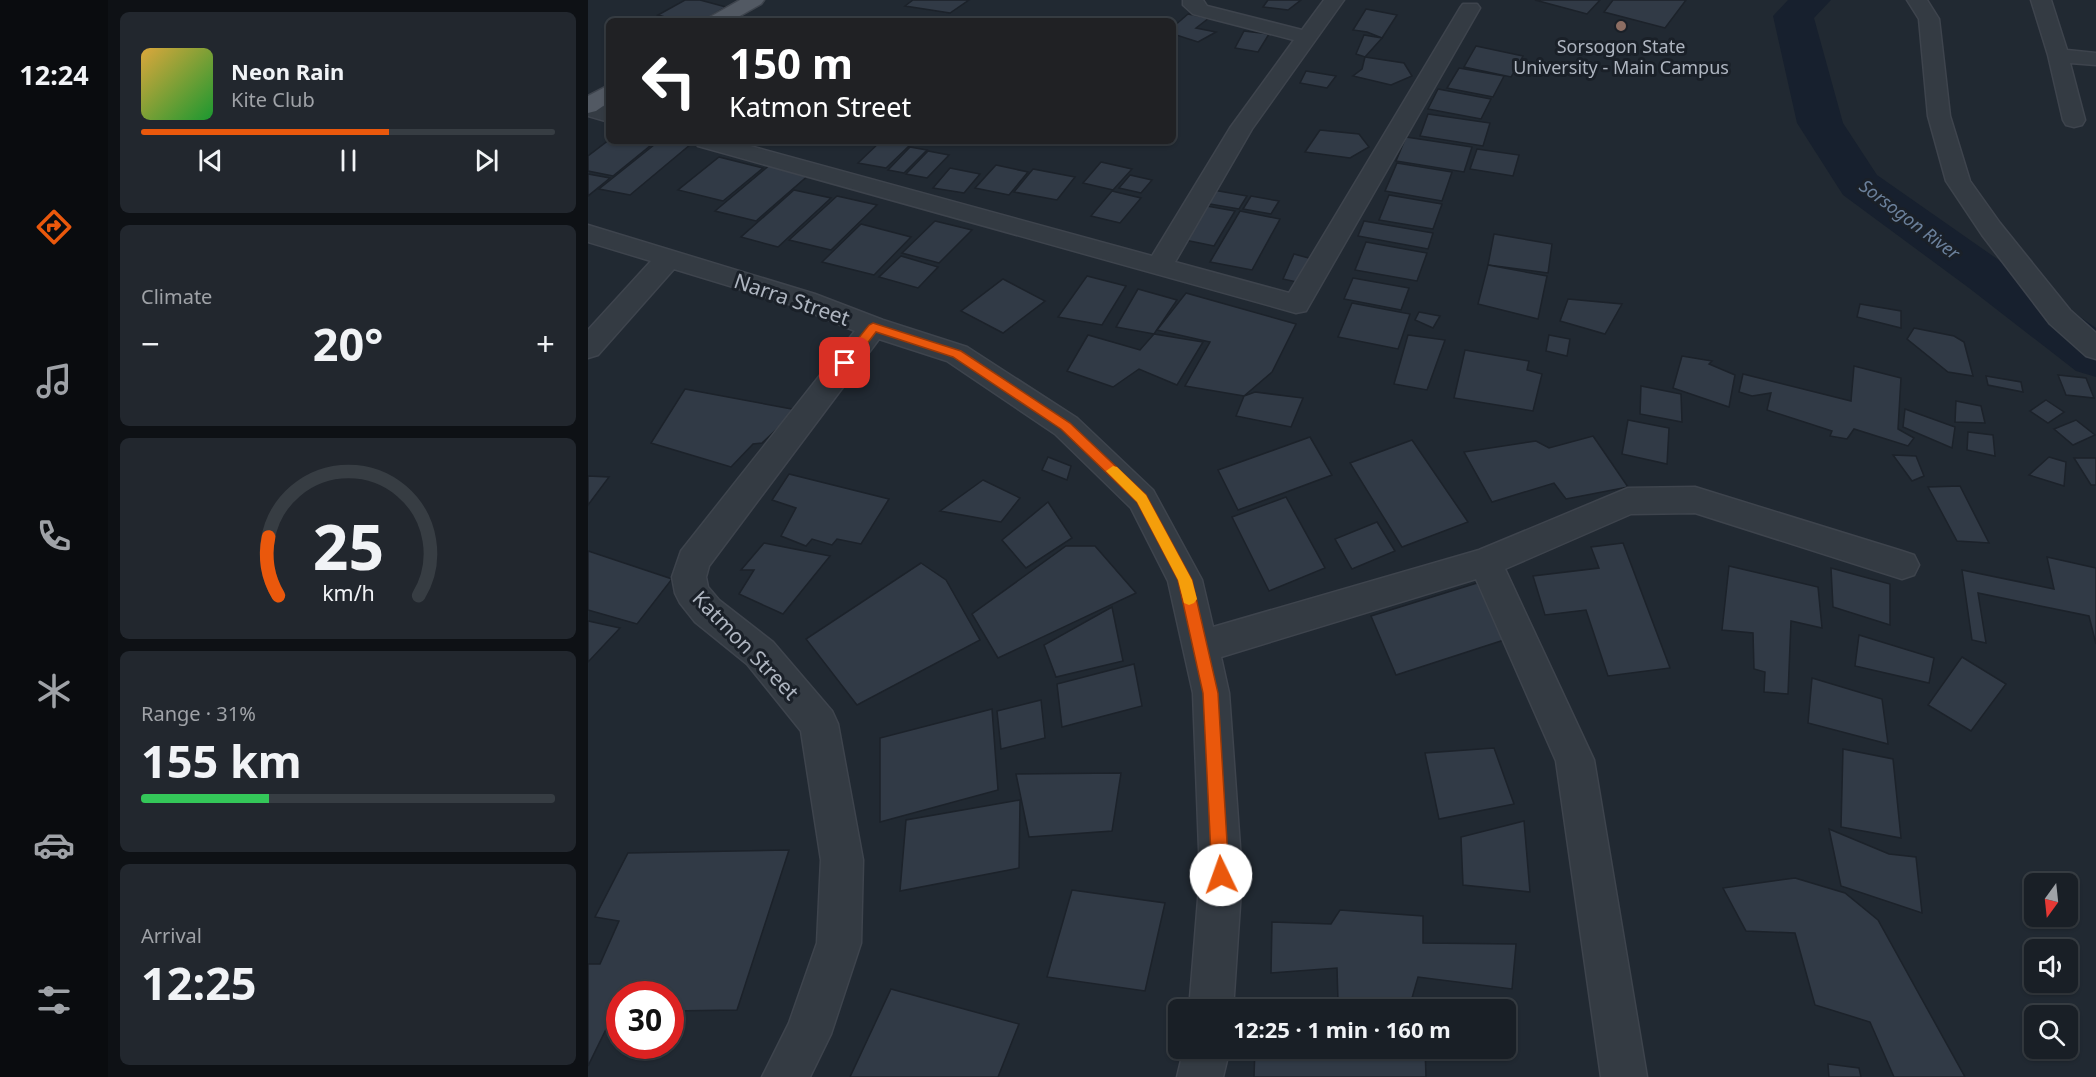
<!DOCTYPE html>
<meta charset="utf-8">
<style>
:root{--surface:#191f26;--page:#22272e;--text:#f1f3f6;--muted:#9fa2a7;--line:#373d43;--accent:#ea580c}
body{margin:0;font-family:"Noto Sans",sans-serif;background:var(--page);color:var(--text);height:100vh;display:flex;flex-direction:column;font-size:22px;white-space:nowrap}
*{box-sizing:border-box;margin:0}
p{font-size:20px;color:var(--muted)}
.icon{flex:none;width:33px;height:33px;fill:none;stroke:currentColor;stroke-width:2;stroke-linecap:round;stroke-linejoin:round}
.map{position:relative;flex:1;overflow:hidden}
.side{display:flex;flex-direction:column;gap:12px;padding:12px;background:#0e1115;width:480px}
.side>*{flex:none}
.guide{position:absolute;left:18px;top:18px;width:570px;height:126px;border-radius:9px;box-shadow:0 2px 4px #0004,0 0 0 2px var(--line);background:#202124;color:#fff;overflow:hidden}
.needle{width:39px;rotate:195deg}
.controls{position:absolute;left:1436px;top:873px;display:grid;gap:12px}
.controls a{display:grid;place-items:center;width:54px;height:54px;border-radius:9px;background:var(--surface);box-shadow:0 2px 4px #0004,0 0 0 2px var(--line);font-size:30px}
.speed{position:absolute;left:18px;top:981px;display:flex;gap:12px;font-size:30px;font-weight:700;text-align:center}
.speed>*{display:grid;place-content:center;width:78px;height:78px;border-radius:50%;background:var(--surface);box-shadow:0 2px 4px #0004,0 0 0 2px var(--line);line-height:1}
.speed .limit{border:9px solid #d22;background:#fff;color:#111}
.pin{position:absolute;display:grid;place-items:center;width:51px;height:51px;color:#fff;margin:-26px;border-radius:12px;box-shadow:0 3px 9px #0006}
.me{position:absolute;width:66px;margin:-33px;rotate:357deg;stroke-linejoin:round;filter:drop-shadow(0 0 4px #0008)}
.turn{display:flex;align-items:center;gap:21px;height:126px;padding:0 24px;font-size:27px}
.turn .icon{width:78px;height:78px;stroke-width:2.5}
.turn b{display:block;font-size:42px;line-height:51px}
.big{font-size:45px;font-weight:700;line-height:1.1}
.side .card{flex:1;display:flex;flex-direction:column;justify-content:center;gap:9px;min-width:0;padding:0 21px;border-radius:9px;background:var(--page)}
.side .dial{align-items:center;gap:0}
.dial svg{height:156px;overflow:visible;fill:none;stroke:var(--line);stroke-width:7;stroke-linecap:round;text-anchor:middle}
.dial text{fill:var(--text);stroke:none}
.song{display:flex;align-items:center;gap:18px}
.cover{width:72px;height:72px;border-radius:9px;background:linear-gradient(135deg,hsl(40 70% 55%),hsl(130 70% 35%))}
.played{height:6px;border-radius:3px;background:linear-gradient(90deg,var(--accent) 60%,var(--line) 60%)}
.keys{display:flex;justify-content:space-around;direction:ltr}
.heat{display:flex;justify-content:space-between;align-items:center;font-size:33px;direction:ltr}
.charge{height:9px;border-radius:4px;background:linear-gradient(90deg,#34c759 31%,var(--line) 0)}
.trip{position:absolute;left:580px;top:999px;width:348px;height:60px;border-radius:9px;background:var(--surface);box-shadow:0 2px 4px #0004,0 0 0 2px var(--line);font-weight:700;line-height:60px;text-align:center}
main{display:flex;flex:1;min-height:0}
.menu{display:flex;flex-direction:column;width:108px;justify-content:space-around;align-items:center;background:#0a0c0f;color:var(--muted)}
.menu .icon{width:42px;height:42px}
.menu .active{color:var(--accent)}
.menu b{font-size:27px;color:var(--text)}
.map>svg:first-child{display:block}
</style>
<main>
<nav class="menu">
<b>12:24</b>
<svg class="icon active" aria-label="directions" viewBox="0 0 24 24"><path d="M12 3l9 9-9 9-9-9zM9 14v-3h6M13 9l2 2-2 2"/></svg>
<svg class="icon" aria-label="music" viewBox="0 0 24 24"><path d="M9 18V5l10-2v13"/><circle cx="6" cy="18" r="3"/><circle cx="16" cy="16" r="3"/></svg>
<svg class="icon" aria-label="phone" viewBox="0 0 24 24"><path d="M5 4h4l2 5-3 2q2 4 5 5l2-3 5 2v4C11 20 4 13 5 4z"/></svg>
<svg class="icon" aria-label="climate" viewBox="0 0 24 24"><path d="M12 3v18M4 7l16 10M4 17L20 7"/></svg>
<svg class="icon" aria-label="car" viewBox="0 0 24 24"><path d="M5 17H2v-5l4-1 3-4h7l3 4 3 1v5h-3M9 17h6M6 11h13"/><circle cx="7" cy="17" r="2"/><circle cx="17" cy="17" r="2"/></svg>
<svg class="icon" aria-label="filters" viewBox="0 0 24 24"><path d="M4 7h16M4 17h16"/><circle cx="9" cy="7" r="2"/><circle cx="15" cy="17" r="2"/></svg>
</nav>
<section class="side">
<div class="card">
<div class="song"><i class="cover"></i><div><b>Neon Rain</b><p>Kite Club</p></div></div>
<div class="played"></div>
<div class="keys"><svg class="icon" aria-label="previous" viewBox="0 0 24 24"><path d="M18 5L8 12l10 7zM5 5v14"/></svg><svg class="icon" aria-label="pause" viewBox="0 0 24 24"><path d="M8 5v14M16 5v14"/></svg><svg class="icon" aria-label="next" viewBox="0 0 24 24"><path d="M6 5l10 7-10 7zM19 5v14"/></svg></div>
</div>
<div class="card"><p>Climate</p>
<div class="heat"><a>−</a><b class="big">20°</b><a>+</a></div>
</div>
<div class="card dial"><svg viewBox="0 0 100 80">
<path d="M14 69A42 42 0 1 1 86 69"/>
<path d="M14 69A42 42 0 0 1 9 39" stroke="#ea580c"/>
<text x="50" y="56" font-size="32" font-weight="700">25</text>
<text x="50" y="72" font-size="11">km/h</text>
</svg></div>
<div class="card"><p>Range · 31%</p><b class="big">155 km</b><div class="charge"></div></div>
<div class="card"><p>Arrival</p><b class="big">12:25</b></div>
</section>
<div class="map">
<svg width="1508" height="1077" viewBox="0 0 1508 1077">
<rect width="100%" height="100%" fill="#212932"/>
<g fill="none" stroke-linecap="round" stroke-linejoin="round">
<polygon fill="#17202e" fill-rule="evenodd" points="1200,0 1243,0 1226,18 1255,123 1289,175 1508,328 1508,377 1488,371 1381,288 1255,195 1209,123 1185,16"/>
</g>
<g fill="#313a46" stroke="#1c222a" stroke-width="1.5">
<polygon points="97,0 112,0 138,7 115,21 91,21 70,15"/>
<polygon points="325,0 381,0 362,13 317,6"/>
<polygon points="680,0 713,0 700,10 675,7"/>
<polygon points="947,0 1012,0 999,14"/>
<polygon points="1025,0 1098,0 1077,28 1016,12"/>
<polygon points="778,9 809,15 794,38 779,32 765,30"/>
<polygon points="600,14 621,18 608,28 628,32 610,42 585,34 585,27"/>
<polygon points="656,31 681,34 670,52 647,48"/>
<polygon points="776,35 794,38 777,57 768,54"/>
<polygon points="888,46 935,56 923,77 876,67"/>
<polygon points="777,57 816,63 824,76 803,85 765,76 774,69"/>
<polygon points="871,68 916,76 905,97 859,88"/>
<polygon points="718,71 748,76 739,88 712,83"/>
<polygon points="850,89 903,99 893,119 840,109"/>
<polygon points="840,114 902,123 895,146 832,136"/>
<polygon points="732,130 771,134 781,147 762,158 717,152"/>
<polygon points="818,137 884,147 876,172 808,161"/>
<polygon points="21,140 21,141 68,141 25,176 0,171 0,156"/>
<polygon points="71,141 103,144 42,195 11,189"/>
<polygon points="293,141 323,144 298,168 270,163"/>
<polygon points="322,147 339,150 316,173 300,170"/>
<polygon points="889,149 931,155 925,176 882,169"/>
<polygon points="340,151 361,155 339,178 318,174"/>
<polygon points="131,157 175,168 135,201 90,190"/>
<polygon points="513,162 544,169 525,190 495,183"/>
<polygon points="184,163 223,173 168,221 127,211"/>
<polygon points="809,163 864,172 854,201 797,191"/>
<polygon points="408,165 440,172 421,195 387,188"/>
<polygon points="362,168 392,174 376,193 345,188"/>
<polygon points="445,169 487,177 469,200 426,192"/>
<polygon points="0,174 22,178 0,196"/>
<polygon points="542,175 564,180 553,193 531,188"/>
<polygon points="206,190 243,198 190,247 153,237"/>
<polygon points="625,190 659,196 651,209 616,203"/>
<polygon points="524,191 553,198 532,223 503,216"/>
<polygon points="801,195 854,204 845,229 791,220"/>
<polygon points="249,196 289,205 243,250 201,240"/>
<polygon points="663,196 691,201 683,214 655,209"/>
<polygon points="613,205 647,211 626,246 592,239"/>
<polygon points="652,211 692,219 664,270 622,262"/>
<polygon points="347,221 384,230 351,263 314,253"/>
<polygon points="776,221 845,233 840,249 770,236"/>
<polygon points="273,224 323,237 286,275 234,262"/>
<polygon points="906,234 964,244 960,273 900,265"/>
<polygon points="778,242 839,253 829,281 767,270"/>
<polygon points="706,254 728,260 713,283 695,279"/>
<polygon points="313,256 350,267 330,288 291,277"/>
<polygon points="900,265 959,276 950,319 890,304"/>
<polygon points="499,276 538,286 514,325 470,317"/>
<polygon points="765,278 821,288 813,310 756,299"/>
<polygon points="415,279 457,301 415,333 373,311"/>
<polygon points="550,289 589,300 566,334 528,327"/>
<polygon points="598,293 708,324 684,372 656,396 597,386 622,342 569,330"/>
<polygon points="980,299 1034,304 1017,334 972,321"/>
<polygon points="764,303 822,314 810,349 750,337"/>
<polygon points="1272,304 1313,311 1313,328 1269,317"/>
<polygon points="831,312 852,316 845,328 827,320"/>
<polygon points="1326,328 1366,336 1376,342 1385,376 1360,372 1319,339"/>
<polygon points="566,334 615,342 589,385 551,369 525,387 479,371 500,335 552,350"/>
<polygon points="820,335 857,340 839,390 806,384"/>
<polygon points="961,335 982,339 979,356 958,351"/>
<polygon points="877,350 941,361 939,370 954,374 945,411 866,398"/>
<polygon points="1094,356 1124,361 1121,364 1147,375 1141,407 1085,388"/>
<polygon points="1266,366 1313,378 1310,429 1326,438 1320,446 1266,429 1259,439 1242,436 1244,431 1179,410 1183,393 1164,396 1151,392 1155,374 1263,401"/>
<polygon points="1470,375 1498,378 1506,398 1478,395"/>
<polygon points="1398,376 1433,382 1435,392 1400,385"/>
<polygon points="1053,386 1093,394 1094,422 1052,414"/>
<polygon points="97,389 209,410 174,443 165,444 143,467 63,443"/>
<polygon points="667,392 715,398 703,427 648,416 656,396"/>
<polygon points="1458,400 1476,412 1460,423 1442,411"/>
<polygon points="1368,401 1393,406 1397,423 1367,422"/>
<polygon points="1317,409 1367,427 1364,448 1315,427"/>
<polygon points="1040,420 1081,428 1079,464 1034,454"/>
<polygon points="1488,420 1507,435 1485,445 1466,429"/>
<polygon points="1380,432 1405,435 1407,456 1379,450"/>
<polygon points="1005,436 1040,487 978,499 966,483 904,502 876,452 948,441 961,448"/>
<polygon points="722,437 744,475 650,510 630,470"/>
<polygon points="824,440 880,522 814,547 762,463"/>
<polygon points="1305,455 1328,456 1336,476 1324,481"/>
<polygon points="460,457 483,466 479,480 454,470"/>
<polygon points="1461,457 1478,462 1476,486 1441,475"/>
<polygon points="1486,458 1508,458 1508,485 1503,485"/>
<polygon points="201,474 301,499 273,544 249,539 244,545 224,539 218,546 193,536 208,508 184,500"/>
<polygon points="0,476 21,477 0,505"/>
<polygon points="395,480 432,498 413,522 352,511"/>
<polygon points="1372,486 1401,543 1369,541 1340,487"/>
<polygon points="698,497 737,568 681,591 644,517"/>
<polygon points="460,502 484,538 438,568 414,540"/>
<polygon points="789,522 807,551 764,569 747,539"/>
<polygon points="176,543 242,556 195,614 151,594 166,570 153,570"/>
<polygon points="1035,543 1082,668 1020,676 998,610 957,615 945,576 1011,568 1003,547"/>
<polygon points="478,546 507,546 548,593 410,658 384,614"/>
<polygon points="0,551 84,579 49,624 0,610"/>
<polygon points="1459,557 1508,568 1508,644 1501,616 1390,593 1398,643 1384,640 1374,570 1466,589"/>
<polygon points="333,563 358,580 392,640 269,705 218,639"/>
<polygon points="1141,566 1230,587 1234,628 1203,621 1200,694 1176,692 1177,672 1166,669 1165,633 1134,630"/>
<polygon points="1243,568 1302,584 1302,625 1245,607"/>
<polygon points="889,583 919,639 808,675 783,616"/>
<polygon points="524,607 535,661 468,677 456,645"/>
<polygon points="0,621 32,628 0,662"/>
<polygon points="1271,635 1346,658 1341,683 1267,666"/>
<polygon points="1374,657 1418,684 1383,731 1340,705"/>
<polygon points="546,664 554,706 474,727 469,684"/>
<polygon points="1224,678 1294,699 1300,744 1220,723"/>
<polygon points="453,700 457,738 413,749 409,711"/>
<polygon points="404,709 410,790 292,822 292,738"/>
<polygon points="906,748 926,804 851,819 837,753"/>
<polygon points="1255,749 1305,759 1313,838 1253,827"/>
<polygon points="533,773 524,831 441,837 428,774"/>
<polygon points="432,800 431,868 312,891 318,820"/>
<polygon points="936,821 942,892 875,885 873,837"/>
<polygon points="1241,829 1301,854 1328,857 1334,913 1253,886"/>
<polygon points="201,850 149,1010 82,1011 82,994 32,994 32,1011 27,1011 0,1066 0,964 12,964 31,921 7,917 40,853"/>
<polygon points="1207,878 1257,893 1290,920 1377,1077 1306,1077 1282,1022 1227,1005 1207,933 1158,931 1135,888"/>
<polygon points="484,890 577,903 557,991 459,977"/>
<polygon points="752,910 835,916 835,943 928,944 924,989 830,977 824,998 750,1001 749,968 683,973 684,922 743,924"/>
<polygon points="303,989 431,1024 410,1077 262,1077"/>
<polygon points="835,1006 835,1010 755,1010"/>
<polygon points="667,1048 837,1048 838,1077 666,1077"/>
<polygon points="1240,1064 1271,1068 1273,1077 1241,1077"/>
</g>
<g fill="none" stroke-linecap="round" stroke-linejoin="round">
<g stroke="#3e444d" stroke-width="3">
<g id="street">
<polygon points="595,0 615,0 619,6 714,30 736,0 756,0 664,129 587,262 701,293 872,8 875,4 889,4 892,8 718,311 708,313 110,146 106,141 144,141 564,256 642,128 706,40 605,14 595,5"/>
<polygon points="1319,0 1339,0 1351,19 1362,116 1382,181 1412,223 1482,310 1508,333 1508,359 1498,356 1462,324 1394,235 1358,181 1340,116 1331,19"/>
<polygon points="1443,0 1463,0 1479,50 1508,53 1508,65 1482,63 1497,120 1494,125 1486,127 1478,125 1475,120 1460,55"/>
<polygon points="0,102 21,108 21,122 0,116"/>
<polygon points="0,225 227,294 295,320 379,347 489,418 565,490 614,580 625,627 891,550 1040,488 1107,487 1314,551 1326,555 1331,565 1326,575 1314,579 1107,513 1043,514 917,569 1006,760 1059,1077 1013,1077 968,761 888,579 633,657 641,693 654,875 645,1010 601,1010 612,875 605,693 580,581 543,508 467,434 359,361 291,339 121,566 118,577 120,587 131,600 185,642 244,711 250,724 275,860 273,943 243,1034 222,1077 174,1077 201,1023 229,943 233,860 213,731 159,664 107,622 92,603 87,593 84,577 93,551 267,331 207,306 86,269 10,355 0,358 0,330 63,261 0,242"/>
<polygon points="596,1048 642,1048 635,1077 589,1077"/>
</g>
</g>
<g stroke="#3e444d" stroke-width="3">
<g id="primary">
<polygon points="152,0 176,0 173,4 143,21 119,21 122,17"/>
<polygon points="21,85 21,102 8,111 0,113 0,96"/>
</g>
</g>
<use href="#street" fill="#343b43" fill-rule="evenodd"/>
<use href="#primary" fill="#525963" fill-rule="evenodd"/>
</g>
<polygon fill="#ea580c" stroke="#983908" stroke-width="1.5" points="285,323 373,351 482,423 558,495 604,580 630,693 641,875 639,881 633,884 626,881 624,875 615,693 590,580 549,502 473,429 365,357 288,332 262,366 253,366 253,360 281,325"/>
<polygon fill="#f59e0b" points="525,466 529,467 558,495 604,580 609,599 606,603 601,605 596,603 590,580 549,502 518,471"/>
<circle fill="#8d6e63" stroke="#1a2028" stroke-width="2" cx="1033" cy="26" r="6"/>
<g text-anchor="middle" dominant-baseline="central" stroke-width="6" stroke-linejoin="round" paint-order="stroke">
<g font-size="18" fill="#aeb5c0" stroke="#1a2028">
<text x="1033" y="46">Sorsogon State<tspan x="1033" dy="21">University - Main Campus</tspan></text>
</g>
<g font-size="18" font-style="italic" fill="#6b809b" stroke="#1a2028">
<text transform="translate(1322 219) rotate(37)">Sorsogon River</text>
</g>
<g font-size="21" fill="#aeb5c0" stroke="#1a2028">
<text transform="translate(204 299) rotate(19)">Narra Street</text>
<text transform="translate(158 645) rotate(46)">Katmon Street</text>
</g>
</g>
</svg>
<div class="controls">
<a><svg class="needle" viewBox="-14 -14 28 28"><path d="M0-13l5 13h-10z" fill="#e53935"/><path d="M0 13l5-13h-10z" fill="#9fa2a7"/></svg></a>
<a><svg class="icon" aria-label="sound" viewBox="0 0 24 24"><path d="M4 9h4l5-4v14l-5-4H4zM17 9q2 3 0 6"/></svg></a>
<a><svg class="icon" aria-label="search" viewBox="0 0 24 24"><circle cx="10" cy="10" r="6"/><path d="M15 15l6 6"/></svg></a>
</div>
<div class="speed"><div class="limit">30</div></div>
<div class="pin" style="left:257px;top:363px;background:#d93025"><svg class="icon" aria-label="arrive" viewBox="0 0 24 24"><path d="M6 21V4h12l-3 4 3 4H6"/></svg></div>
<svg class="me" style="left:633px;top:875px" viewBox="-20 -20 40 40"><circle r="19" fill="#fff"/><path d="M0-13L10 11 0 6-10 11z" fill="#ea580c"/></svg>
<div class="trip">12:25 · 1 min · 160 m</div>
<div class="guide">
<div class="turn"><svg class="icon" aria-label="left" viewBox="0 0 24 24"><path d="M17 20v-9H6M10 6l-5 5 5 5"/></svg><div><b>150 m</b>Katmon Street</div></div>
</div>
</div>
</main>
